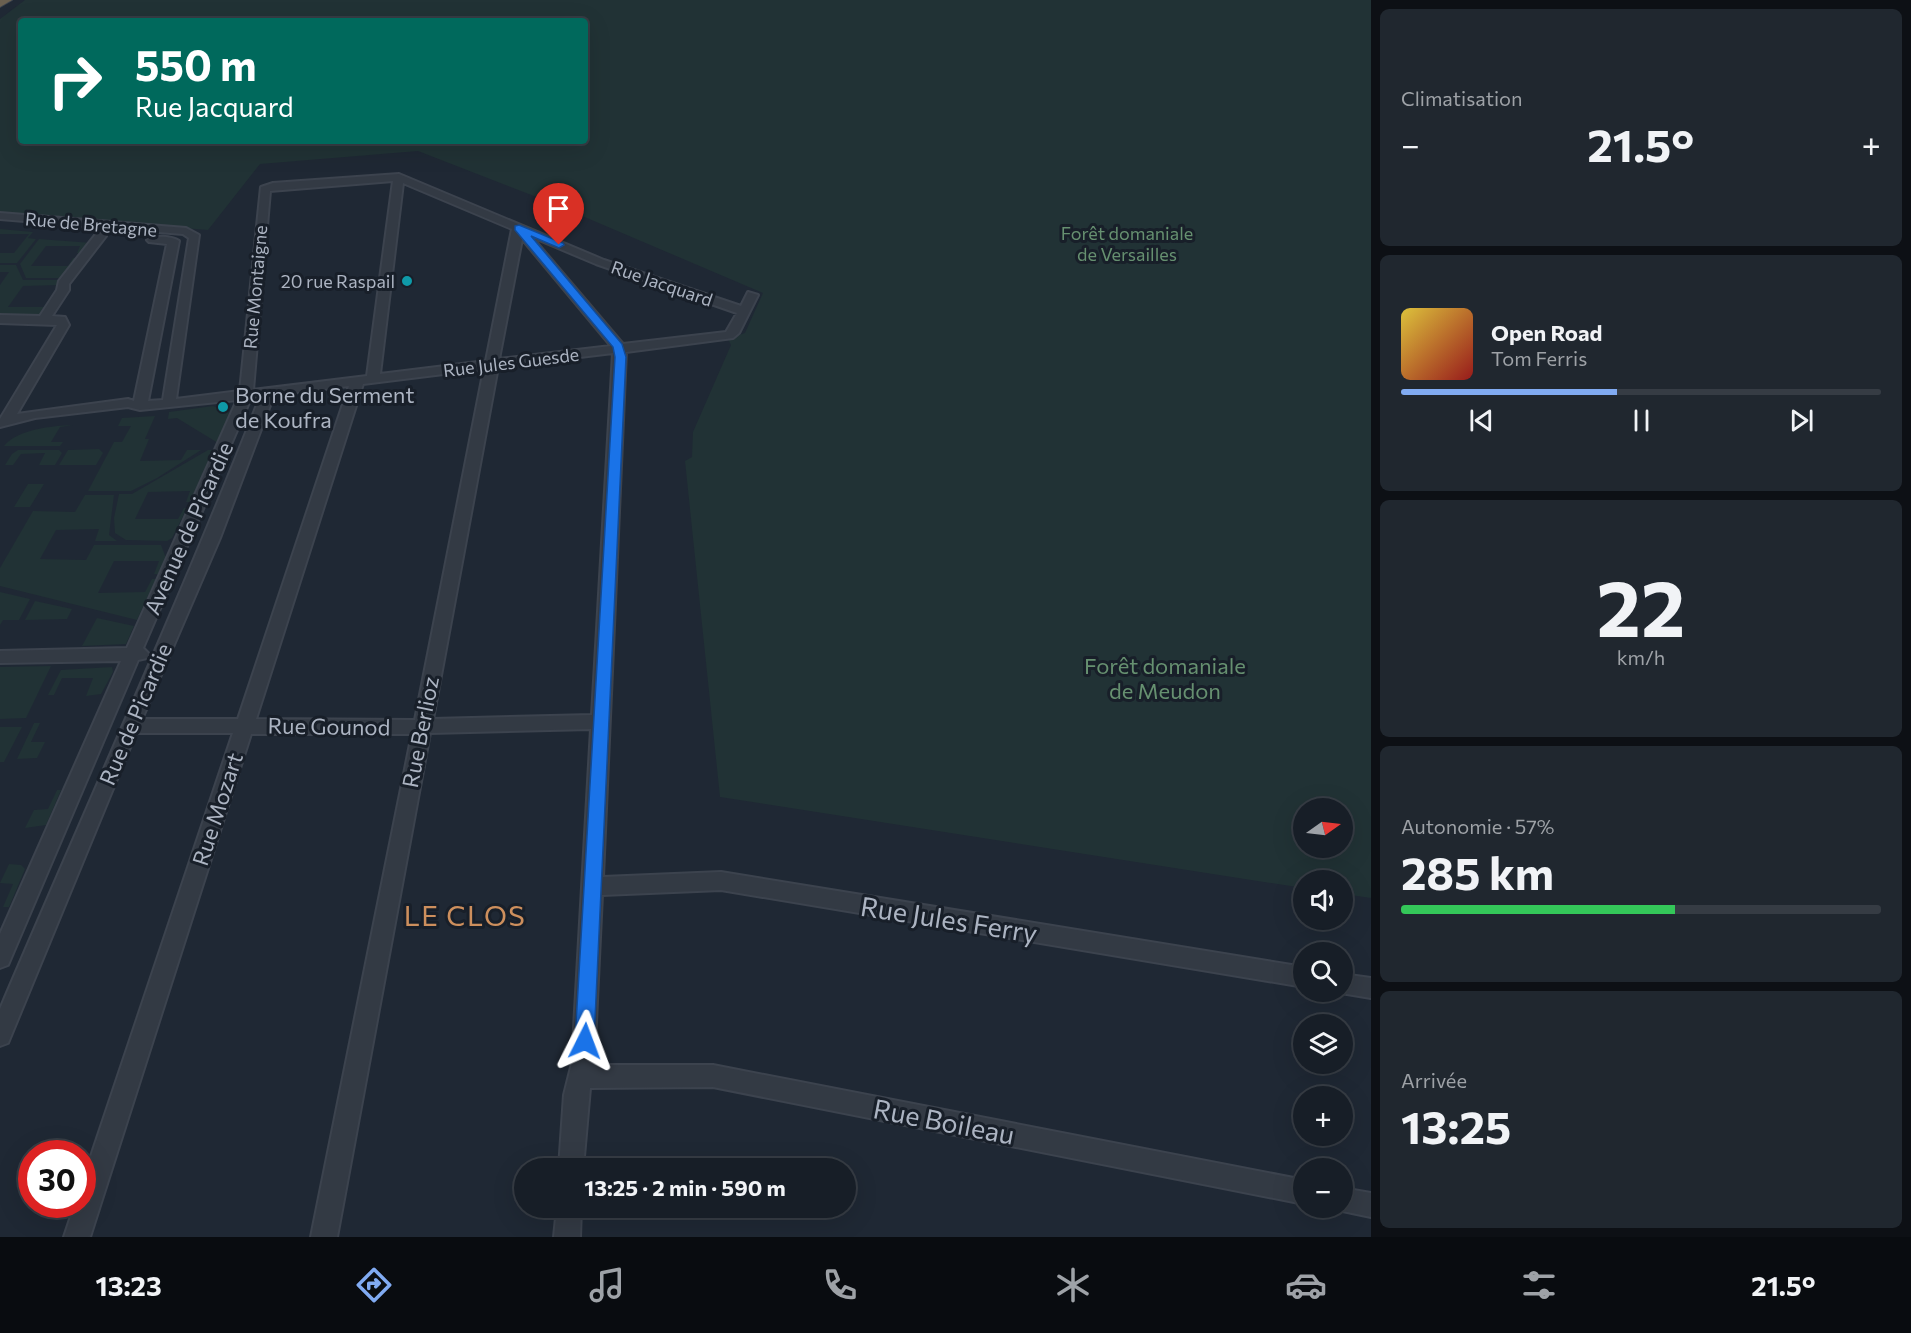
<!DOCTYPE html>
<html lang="fr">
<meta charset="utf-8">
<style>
:root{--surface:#171e27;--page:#20272f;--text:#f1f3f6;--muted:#9ea2a7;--line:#363c44;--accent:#81abf2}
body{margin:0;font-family:Commissioner,sans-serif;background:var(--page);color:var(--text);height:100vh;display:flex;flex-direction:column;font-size:22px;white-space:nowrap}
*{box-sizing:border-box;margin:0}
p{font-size:20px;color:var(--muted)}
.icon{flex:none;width:33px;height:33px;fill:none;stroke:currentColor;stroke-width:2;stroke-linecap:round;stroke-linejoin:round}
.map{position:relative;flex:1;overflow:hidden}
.sheet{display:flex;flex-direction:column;gap:9px;padding:9px;background:#0d1015;width:540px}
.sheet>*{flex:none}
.guide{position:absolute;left:18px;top:18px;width:570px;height:126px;border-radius:6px;box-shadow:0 6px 24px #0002,0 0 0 2px var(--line);background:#00695c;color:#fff;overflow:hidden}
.needle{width:39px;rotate:76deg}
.fabs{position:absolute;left:1293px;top:798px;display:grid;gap:12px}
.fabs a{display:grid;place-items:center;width:60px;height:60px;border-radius:50%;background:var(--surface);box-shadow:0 6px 24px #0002,0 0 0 2px var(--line);font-size:30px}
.speed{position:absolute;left:18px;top:1140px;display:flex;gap:12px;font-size:30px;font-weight:700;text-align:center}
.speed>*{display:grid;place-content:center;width:78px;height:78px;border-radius:50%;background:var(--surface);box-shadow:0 6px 24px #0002,0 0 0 2px var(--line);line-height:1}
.speed .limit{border:9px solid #d22;background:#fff;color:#111}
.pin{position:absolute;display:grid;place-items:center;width:51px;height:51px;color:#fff;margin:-62px -26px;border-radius:50% 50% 50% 0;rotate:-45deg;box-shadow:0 0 6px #0007}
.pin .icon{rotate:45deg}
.me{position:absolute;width:66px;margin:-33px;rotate:3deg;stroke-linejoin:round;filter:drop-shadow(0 0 4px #0008)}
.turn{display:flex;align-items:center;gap:21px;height:126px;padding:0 18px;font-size:27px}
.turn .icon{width:78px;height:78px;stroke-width:2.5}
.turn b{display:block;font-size:42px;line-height:51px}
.big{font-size:45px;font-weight:700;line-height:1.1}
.sheet .card{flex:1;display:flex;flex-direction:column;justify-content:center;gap:9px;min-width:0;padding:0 21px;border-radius:9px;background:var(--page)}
.sheet .dial{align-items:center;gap:0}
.dial b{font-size:78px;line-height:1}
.song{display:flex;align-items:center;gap:18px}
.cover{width:72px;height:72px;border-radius:9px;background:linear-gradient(135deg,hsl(50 70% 55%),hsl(0 70% 35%))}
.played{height:6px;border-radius:3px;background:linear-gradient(90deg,var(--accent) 45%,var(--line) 45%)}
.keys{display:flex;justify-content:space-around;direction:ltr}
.heat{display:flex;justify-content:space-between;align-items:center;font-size:33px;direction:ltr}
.charge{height:9px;border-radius:4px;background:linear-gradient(90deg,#34c759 57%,var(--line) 0)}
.trip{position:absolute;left:514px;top:1158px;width:342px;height:60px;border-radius:30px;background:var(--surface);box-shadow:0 6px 24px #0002,0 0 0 2px var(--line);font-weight:700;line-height:60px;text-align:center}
.tabs{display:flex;height:96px;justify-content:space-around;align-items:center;background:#090c10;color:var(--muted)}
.tabs .icon{width:42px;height:42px}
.tabs .active{color:var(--accent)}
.tabs b{font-size:27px;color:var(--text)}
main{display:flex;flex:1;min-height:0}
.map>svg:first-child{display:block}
</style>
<main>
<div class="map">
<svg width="1371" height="1237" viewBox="0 0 1371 1237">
<rect width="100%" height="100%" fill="#1f2834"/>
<g fill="#213235" fill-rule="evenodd">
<path d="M 25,0 L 1371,0 L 1371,898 L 1343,894 L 1342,880 L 1304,880 L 1303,888 L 720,797 L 685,461 L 692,457 L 693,432 L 731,345 L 728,339 L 745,333 L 763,293 L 547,201 L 418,151 L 260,164 L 208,230 L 0,213 L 0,19 ZM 21,21 L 585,21 L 585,141 L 21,141 ZM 1304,808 L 1342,808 L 1342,848 L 1304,848 Z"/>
<polygon points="0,229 33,232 28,238 36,239 17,263 0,263 0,253 14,253 29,234 0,234"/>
<polygon points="39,239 92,243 85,253 77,253 80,246 46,246 31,266 68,266 73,258 81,258 66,278 26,278 20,264"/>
<polygon points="0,265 16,265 23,280 65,280 60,285 23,286 8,307 45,307 51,299 43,318 0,318 0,285 9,272 0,272"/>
<polygon points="213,406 230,413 218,443 177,418 168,419 169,412"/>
<polygon points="155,416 145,439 149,439 140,461 181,460 187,450 201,450 157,478 131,491 88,491 114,442 122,442 131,426 118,426 122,418"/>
<path d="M 73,425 L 60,427 L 51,442 L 63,442 L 60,446 L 4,446 C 18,429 52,426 73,425 Z"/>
<polygon points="99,449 103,453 96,465 59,465 68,450"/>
<polygon points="18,450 59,450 62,453 55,465 39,465 45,453 21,454 13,465 5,465 12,454"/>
<polygon points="208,450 213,450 190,502 186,502 190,491 148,492 135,519 178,519 184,508 187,508 172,538 167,541 126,540 115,533 114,518 119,494 132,494"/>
<polygon points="28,484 44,484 30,507 14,507"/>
<polygon points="85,495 114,495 109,535 117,541 95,541 99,529 56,530 40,559 86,560 94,545 161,545 166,558 158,574 154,574 159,561 114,561 98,593 145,592 152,579 156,579 137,620 0,586 0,568 33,511 75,512"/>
<polygon points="0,592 30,599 19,620 3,620 0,625"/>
<polygon points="35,601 72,609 67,619 25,620"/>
<polygon points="97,618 134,626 126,644 82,646"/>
<polygon points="51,666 26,718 0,719 0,667"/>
<polygon points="112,667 113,672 101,694 86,696 93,678 62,678 54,695 48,695 61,670"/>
<polygon points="34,723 40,723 31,742 45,742 37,758 17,759"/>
<polygon points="0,727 22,727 4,762 0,762"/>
<polygon points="57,790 61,790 46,825 25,828 34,810 48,809"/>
<polygon points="9,864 21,865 25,869 9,907 3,907 13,884 0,883"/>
</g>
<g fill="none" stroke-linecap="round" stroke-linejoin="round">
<g stroke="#3c434e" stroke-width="4">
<g id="street">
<path d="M 399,174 L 604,260 L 741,306 L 748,292 L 758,295 L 739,333 L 733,338 L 626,352 L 603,877 L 721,872 L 1304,967 L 1304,987 L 721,890 L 602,895 L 594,1065 L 713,1065 L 1304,1180 L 1304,1204 L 713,1087 L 590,1088 L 583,1168 L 559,1168 L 564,1095 L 572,1063 L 591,729 L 430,733 L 337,1237 L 311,1237 L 412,734 L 251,734 L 90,1237 L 64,1237 L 75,1204 L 82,1204 L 82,1183 L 233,733 L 136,733 L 8,1043 L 0,1046 L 0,1009 C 87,805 179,603 260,397 L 251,398 L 143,648 L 149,654 L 147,658 L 138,660 L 8,965 L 0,968 L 0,934 L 121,661 L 0,663 L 0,651 L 127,648 L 237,400 L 140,410 L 128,407 L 35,418 L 0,427 L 0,419 L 57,325 L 0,323 L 0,315 L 40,316 L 57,290 L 59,281 L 96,234 L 100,233 L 106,236 L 69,284 L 69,290 L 52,316 L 65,317 L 69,325 L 17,414 L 128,399 L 134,401 L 167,244 L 149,242 L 147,240 C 154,235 172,236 179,241 L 148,401 L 163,400 L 189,238 L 183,234 L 0,219 L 0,213 L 186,228 L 199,235 L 176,399 L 240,391 L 261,187 L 273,183 ZM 393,181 L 367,376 L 253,390 L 270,191 ZM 403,183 L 512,229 L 486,361 L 380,374 ZM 532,237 L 596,264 L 737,313 L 726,332 L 623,344 ZM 522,239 L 611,346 L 499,359 ZM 613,353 L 592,715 L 433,719 L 498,367 ZM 484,369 L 415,720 L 256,719 L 363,384 ZM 349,386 L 238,719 L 142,719 L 220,538 L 274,395 Z"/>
<polygon points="1342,974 1371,978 1371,998 1335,992 1342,992"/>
<polygon points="1342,1188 1371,1193 1371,1217 1333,1209 1342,1208"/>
<polygon points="557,1208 581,1208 580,1237 554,1237"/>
</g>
</g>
<g stroke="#3d444f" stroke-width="2">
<polygon id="highway" points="0,0 12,0 0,7"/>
</g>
<use href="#street" fill="#333a44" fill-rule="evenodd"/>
<use href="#highway" fill="#6a6050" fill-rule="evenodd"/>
</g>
<polygon fill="#1a73e8" stroke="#114b97" stroke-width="1.5" points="519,225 563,243 564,245 559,248 531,236 622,344 626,357 594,1041 591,1047 585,1050 578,1047 575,1041 615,357 613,347 515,230 515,226"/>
<g fill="#0f9aa8" stroke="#181f29" stroke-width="2">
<circle cx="407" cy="281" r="6"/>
<circle cx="223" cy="407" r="6"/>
</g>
<g text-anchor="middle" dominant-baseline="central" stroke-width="6" stroke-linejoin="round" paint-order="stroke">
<g font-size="18" fill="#acb4c2" stroke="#181f29">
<text transform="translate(91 224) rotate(5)">Rue de Bretagne</text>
<text transform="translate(662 283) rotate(19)">Rue Jacquard</text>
<text transform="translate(255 287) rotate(-85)">Rue Montaigne</text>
<text transform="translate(511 362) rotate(-7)">Rue Jules Guesde</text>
</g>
<g font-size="18" fill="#669070" stroke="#181f29">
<text x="1127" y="233">Forêt domaniale<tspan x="1127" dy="21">de Versailles</tspan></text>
</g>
<g font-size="18" fill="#acb4c2" stroke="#181f29" text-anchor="end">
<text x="395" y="281">20 rue Raspail</text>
</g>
<g font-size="22" fill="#acb4c2" stroke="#181f29" text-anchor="start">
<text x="235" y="394">Borne du Serment<tspan x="235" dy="25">de Koufra</tspan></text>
</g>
<g font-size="22" fill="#acb4c2" stroke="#181f29">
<text transform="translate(188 528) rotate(-66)">Avenue de Picardie</text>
<text transform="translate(135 714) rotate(-67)">Rue de Picardie</text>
<text transform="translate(329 726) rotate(1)">Rue Gounod</text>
<text transform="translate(420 732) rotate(-79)">Rue Berlioz</text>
<text transform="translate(217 809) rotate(-72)">Rue Mozart</text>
</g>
<g font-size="22" fill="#669070" stroke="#181f29">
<text x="1165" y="665">Forêt domaniale<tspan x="1165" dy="25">de Meudon</tspan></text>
</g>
<g font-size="27" fill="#acb4c2" stroke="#181f29">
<text transform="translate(949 919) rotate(9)">Rue Jules Ferry</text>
<text transform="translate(944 1121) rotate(11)">Rue Boileau</text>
</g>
<g font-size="28" letter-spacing="1.5" fill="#cd8f5d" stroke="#181f29">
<text x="465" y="915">LE CLOS</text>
</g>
</g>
</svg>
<div class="fabs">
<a><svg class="needle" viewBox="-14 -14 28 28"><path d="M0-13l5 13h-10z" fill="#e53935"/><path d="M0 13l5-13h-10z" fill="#9ea2a7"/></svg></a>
<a><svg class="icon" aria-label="sound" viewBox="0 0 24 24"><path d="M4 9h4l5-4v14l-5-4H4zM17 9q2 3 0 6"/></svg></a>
<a><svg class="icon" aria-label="search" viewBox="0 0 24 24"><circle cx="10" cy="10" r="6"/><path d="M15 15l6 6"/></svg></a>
<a><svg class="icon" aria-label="layers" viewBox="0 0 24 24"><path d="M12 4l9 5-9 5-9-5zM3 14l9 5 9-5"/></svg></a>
<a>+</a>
<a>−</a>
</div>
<div class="speed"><div class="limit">30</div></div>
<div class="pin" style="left:559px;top:245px;background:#d93025"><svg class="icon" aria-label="arrive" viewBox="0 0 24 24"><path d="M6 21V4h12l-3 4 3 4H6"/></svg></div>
<svg class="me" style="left:585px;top:1041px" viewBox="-20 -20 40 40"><path d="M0-17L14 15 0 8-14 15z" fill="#1a73e8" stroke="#fff" stroke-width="4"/></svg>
<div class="trip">13:25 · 2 min · 590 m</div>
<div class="guide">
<div class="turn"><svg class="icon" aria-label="right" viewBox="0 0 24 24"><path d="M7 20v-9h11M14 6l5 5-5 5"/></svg><div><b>550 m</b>Rue Jacquard</div></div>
</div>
</div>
<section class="sheet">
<div class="card"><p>Climatisation</p>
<div class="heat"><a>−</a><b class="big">21.5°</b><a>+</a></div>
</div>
<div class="card">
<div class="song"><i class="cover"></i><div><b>Open Road</b><p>Tom Ferris</p></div></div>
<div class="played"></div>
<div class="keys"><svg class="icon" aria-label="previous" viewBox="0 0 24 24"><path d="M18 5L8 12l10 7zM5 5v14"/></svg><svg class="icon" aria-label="pause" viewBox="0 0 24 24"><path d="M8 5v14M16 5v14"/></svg><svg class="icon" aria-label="next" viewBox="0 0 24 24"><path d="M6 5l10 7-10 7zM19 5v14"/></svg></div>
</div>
<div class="card dial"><b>22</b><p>km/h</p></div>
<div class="card"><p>Autonomie · 57%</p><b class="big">285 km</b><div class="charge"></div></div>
<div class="card"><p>Arrivée</p><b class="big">13:25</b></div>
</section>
</main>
<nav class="tabs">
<b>13:23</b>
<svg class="icon active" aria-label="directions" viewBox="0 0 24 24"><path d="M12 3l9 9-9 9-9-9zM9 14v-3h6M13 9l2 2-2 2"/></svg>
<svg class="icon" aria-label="music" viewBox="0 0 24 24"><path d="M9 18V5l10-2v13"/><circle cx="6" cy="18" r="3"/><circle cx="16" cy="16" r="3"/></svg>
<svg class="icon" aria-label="phone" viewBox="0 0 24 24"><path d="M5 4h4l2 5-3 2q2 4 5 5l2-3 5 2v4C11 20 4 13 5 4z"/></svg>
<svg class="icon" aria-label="climate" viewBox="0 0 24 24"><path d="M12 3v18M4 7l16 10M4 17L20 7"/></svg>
<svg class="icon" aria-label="car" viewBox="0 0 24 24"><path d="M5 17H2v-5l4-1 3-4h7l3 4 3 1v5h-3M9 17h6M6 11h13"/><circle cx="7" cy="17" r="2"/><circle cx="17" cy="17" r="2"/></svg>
<svg class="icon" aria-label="filters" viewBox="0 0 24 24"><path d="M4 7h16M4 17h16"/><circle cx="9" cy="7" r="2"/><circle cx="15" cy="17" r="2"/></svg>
<b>21.5°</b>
</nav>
